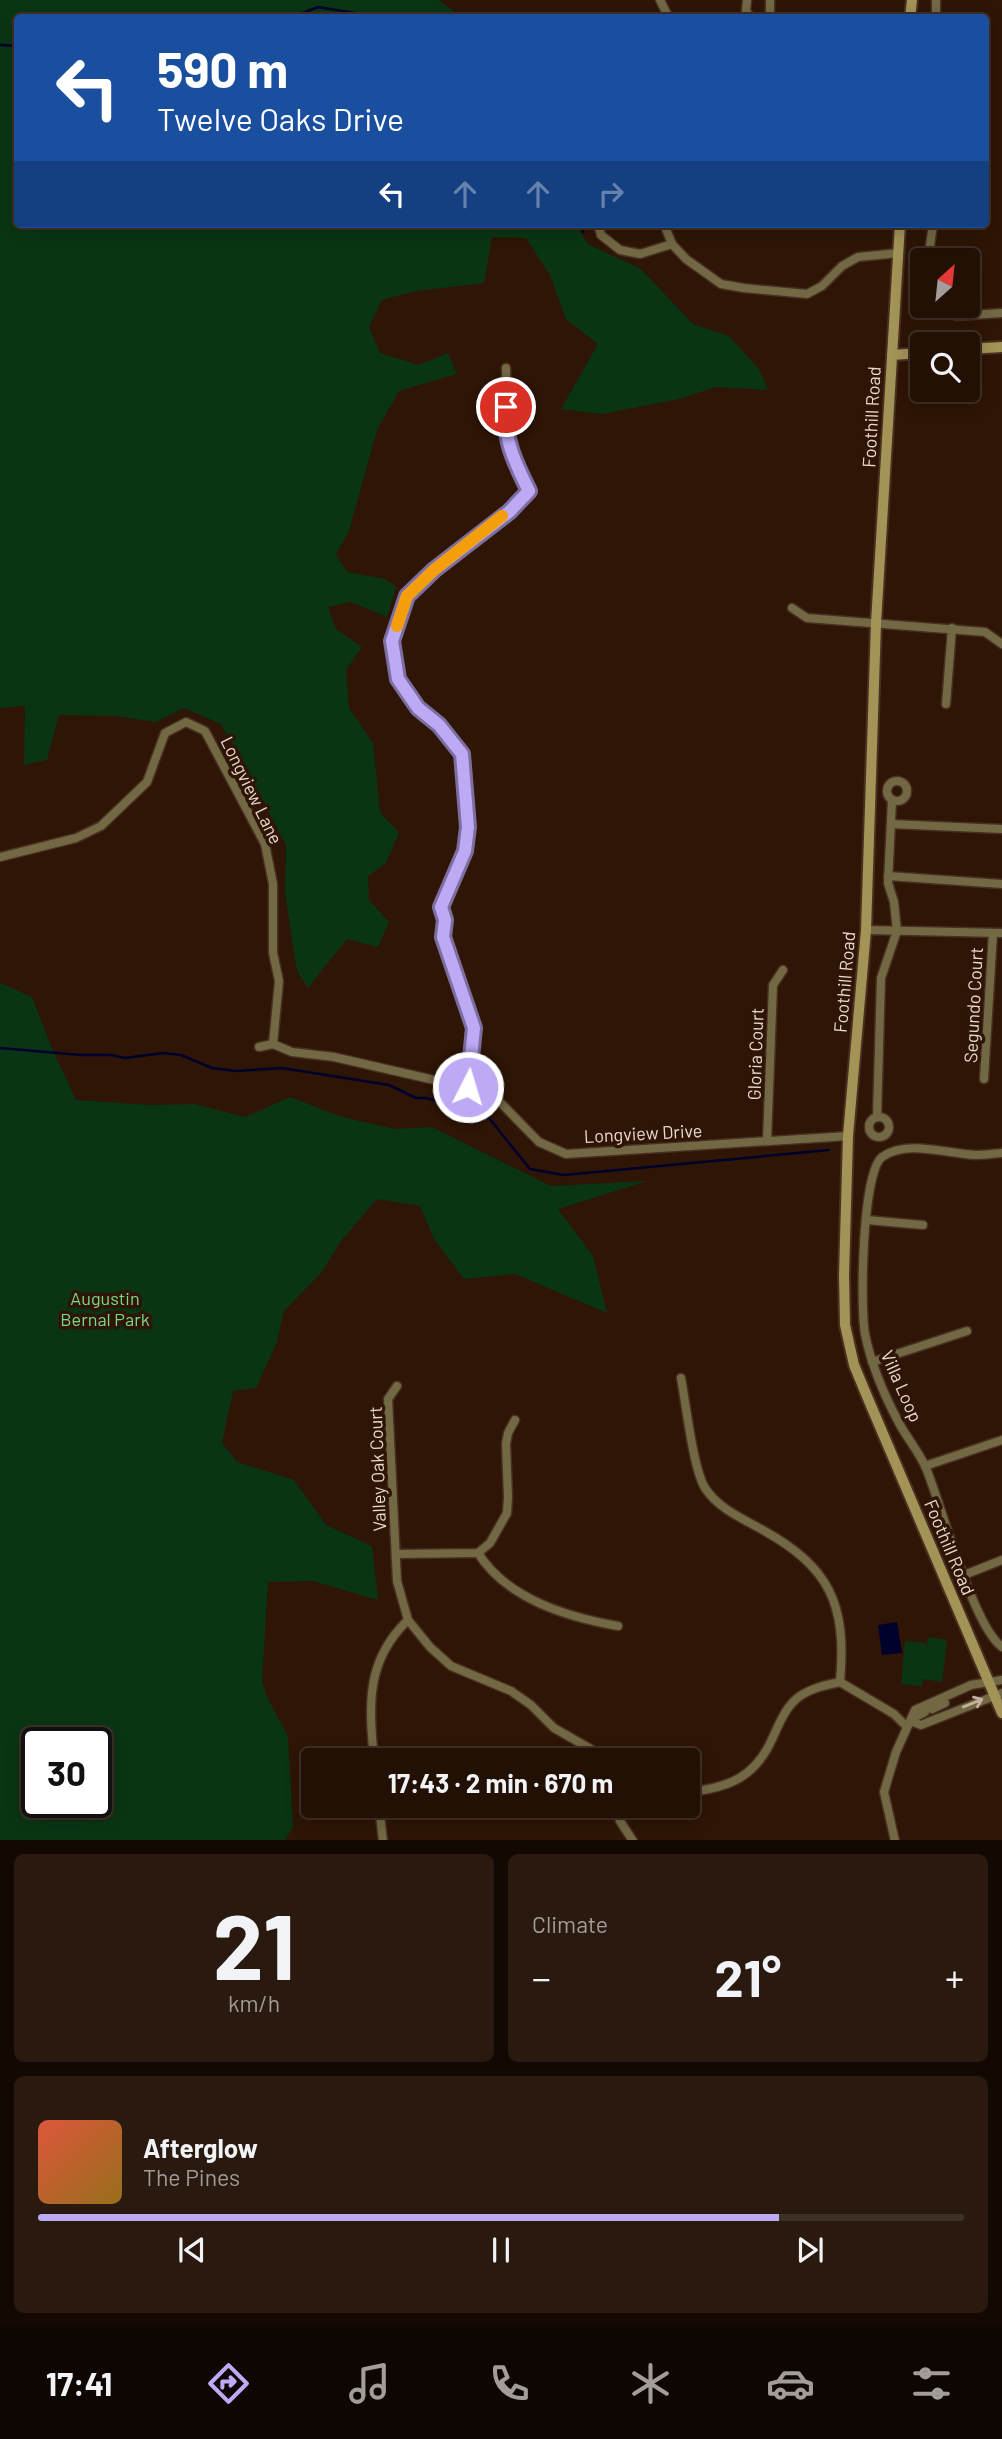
<!DOCTYPE html>
<meta charset="utf-8">
<style>
:root{--surface:#221004;--page:#2a190e;--text:#f1f3f6;--muted:#a29d9a;--line:#3f3026;--accent:#bea9f5}
body{margin:0;font-family:Barlow,sans-serif;background:var(--page);color:var(--text);height:100vh;display:flex;flex-direction:column;font-size:26px;white-space:nowrap}
*{box-sizing:border-box;margin:0}
p{font-size:23px;color:var(--muted)}
.icon{flex:none;width:38px;height:38px;fill:none;stroke:currentColor;stroke-width:2;stroke-linecap:round;stroke-linejoin:round}
.map{position:relative;height:1840px;overflow:hidden}
.details{display:flex;flex-direction:column;gap:14px;padding:14px;background:#130902;flex:1}
.details>*{flex:none}
.top-card{position:absolute;left:14px;top:14px;width:975px;height:214px;border-radius:7px;box-shadow:0 4px 18px #0003,0 0 0 2px var(--line);background:#1a4fa0;color:#fff;overflow:hidden}
.needle{width:46px;rotate:27deg}
.tools{position:absolute;left:910px;top:248px;display:grid;gap:14px}
.tools a{display:grid;place-items:center;width:70px;height:70px;border-radius:7px;background:var(--surface);box-shadow:0 4px 18px #0003,0 0 0 2px var(--line);font-size:35px}
.speed{position:absolute;left:21px;top:1727px;display:flex;gap:14px;font-size:35px;font-weight:700;text-align:center}
.speed>*{display:grid;place-content:center;width:91px;height:91px;border-radius:50%;background:var(--surface);box-shadow:0 4px 18px #0003,0 0 0 2px var(--line);line-height:1}
.speed .limit{border:4px solid #111;border-radius:10px;background:#fff;color:#111}
.pin{position:absolute;display:grid;place-items:center;width:60px;height:60px;color:#fff;margin:-30px;border:4px solid #fff;border-radius:50%;box-shadow:0 2px 7px #0007}
.me{position:absolute;width:77px;margin:-38px;rotate:5deg;stroke-linejoin:round;filter:drop-shadow(0 0 5px #0008)}
.turn{display:flex;align-items:center;gap:24px;height:147px;padding:0 28px;font-size:32px}
.turn .icon{width:91px;height:91px;stroke-width:2.5}
.turn b{display:block;font-size:49px;line-height:60px}
.lanes{display:flex;align-items:center;height:66px;padding:0 28px;background:#0003;justify-content:center;gap:35px;direction:ltr}
.lanes .off{opacity:.35}
.big{font-size:52px;font-weight:700;line-height:1.1}
.details .card{flex:1;display:flex;flex-direction:column;justify-content:center;gap:10px;min-width:0;padding:0 24px;border-radius:10px;background:var(--page)}
.details .dial{align-items:center;gap:0}
.dial b{font-size:91px;line-height:1}
.song{display:flex;align-items:center;gap:21px}
.cover{width:84px;height:84px;border-radius:10px;background:linear-gradient(135deg,hsl(10 70% 55%),hsl(40 70% 35%))}
.played{height:7px;border-radius:4px;background:linear-gradient(90deg,var(--accent) 80%,var(--line) 80%)}
.keys{display:flex;justify-content:space-around;direction:ltr}
.heat{display:flex;justify-content:space-between;align-items:center;font-size:38px;direction:ltr}
.details .tiles{flex:1;display:grid;gap:14px;grid-template-columns:1fr 1fr}
.card:last-child{grid-column:span 2}
.trip{position:absolute;left:301px;top:1748px;width:399px;height:70px;border-radius:7px;background:var(--surface);box-shadow:0 4px 18px #0003,0 0 0 2px var(--line);font-weight:700;line-height:70px;text-align:center}
.tab-bar{display:flex;height:112px;justify-content:space-around;align-items:center;background:#0e0602;color:var(--muted)}
.tab-bar .icon{width:49px;height:49px}
.tab-bar .active{color:var(--accent)}
.tab-bar b{font-size:32px;color:var(--text)}
.map>svg:first-child{display:block}
</style>
<div class="map">
<svg width="1002" height="1841" viewBox="0 0 1002 1841">
<rect width="100%" height="100%" fill="#2e1505"/>
<g fill="#0a3514" fill-rule="evenodd">
<polygon points="0,0 439,0 461,17 18,18 18,224 576,224 588,244 641,269 693,324 729,336 759,369 768,390 716,387 679,399 602,414 561,409 598,344 566,319 550,275 526,238 492,237 484,283 416,291 382,300 369,327 380,353 419,365 448,353 457,374 399,391 377,430 349,531 336,554 347,572 385,579 396,587 387,617 351,602 328,607 336,629 362,647 346,670 349,708 373,743 380,812 399,833 386,863 368,876 369,900 389,922 378,947 347,939 308,988 297,971 285,894 286,845 221,724 184,708 156,722 115,716 59,715 47,760 24,765 25,706 0,708"/>
<path d="M 0,983 L 32,997 L 51,1046 L 76,1100 L 149,1105 L 194,1104 L 245,1117 L 290,1097 L 342,1117 L 395,1129 L 432,1127 L 551,1186 L 647,1181 L 558,1209 L 593,1256 L 607,1313 L 515,1274 L 464,1279 L 434,1239 L 420,1206 L 377,1199 L 341,1241 L 322,1272 L 284,1311 L 277,1342 L 256,1388 L 233,1391 L 222,1443 L 237,1462 L 294,1480 L 326,1525 L 372,1546 L 378,1600 L 313,1581 L 268,1582 L 262,1681 L 267,1697 L 288,1736 L 293,1827 L 285,1840 L 0,1840 ZM 96,1743 L 96,1802 L 37,1802 L 37,1743 Z"/>
<polygon points="928,1637 947,1640 942,1682 923,1679 922,1686 901,1684 905,1641 926,1643 926,1650"/>
</g>
<polygon fill="#00002d" points="897,1622 902,1653 882,1655 878,1625"/>
<g fill="none" stroke-linecap="round" stroke-linejoin="round">
<g stroke="#00002d" stroke-width="2.5">
<polyline points="291,18 318,7 384,18"/>
<polyline points="0,45 18,46"/>
<polyline points="580,224 583,232"/>
<polyline points="0,1048 81,1055 111,1055 125,1058 163,1053 181,1055 212,1068 236,1071 282,1068 389,1085 416,1098 425,1098 457,1105 489,1118 530,1169 564,1175 829,1150"/>
</g>
<g stroke="#483021" stroke-width="11">
<g id="street">
<polyline points="660,0 669,18"/>
<polyline points="747,0 746,11 751,18"/>
<polyline points="936,0 936,18"/>
<polyline points="765,18 770,13 770,0"/>
<polyline points="598,224 601,235 620,250 640,254 672,244"/>
<polyline points="664,224 672,244 686,259 721,284 744,288 807,294 822,286 842,266 858,257 899,253"/>
<polyline points="928,261 933,224"/>
<polyline points="937,306 956,316 1002,313"/>
<polyline points="792,608 807,618 985,632 1002,644"/>
<polyline points="946,704 952,628"/>
<circle cx="897" cy="791" r="10"/>
<polyline points="891,824 1002,829"/>
<polyline points="0,857 76,838 101,826 147,782 165,733 186,722 205,731 265,844 273,884 273,953 279,981 273,1044"/>
<polyline points="888,876 1002,884"/>
<polyline points="866,930 1002,933"/>
<polyline points="259,1047 273,1044 292,1052 334,1057 491,1093 539,1142 566,1154 848,1136"/>
<polyline points="984,1079 993,933"/>
<path d="M 469,1087 L 474,1028 L 443,937 L 445,920 L 441,907 L 465,851 L 468,827 L 462,754 L 439,725 L 418,708 L 398,679 L 392,641 L 407,596 L 434,570 L 508,511 L 529,491 C 517,469 507,448 505,423 C 504,405 507,387 506,368"/>
<polyline points="877,1117 881,978 897,931 894,902 888,883 892,800"/>
<circle cx="879" cy="1127" r="10"/>
<polyline points="767,1141 773,985 783,970"/>
<path d="M 1002,1153 C 993,1154 984,1155 976,1155 C 947,1154 907,1139 882,1157 C 862,1173 860,1306 865,1334 C 871,1364 884,1395 899,1423 C 907,1438 919,1452 926,1468 C 942,1507 973,1626 1002,1647"/>
<polyline points="867,1220 923,1225"/>
<polyline points="872,1362 967,1331"/>
<path d="M 681,1378 C 686,1404 693,1468 705,1488 C 718,1508 741,1518 761,1529 C 830,1567 847,1604 840,1682"/>
<polyline points="397,1386 388,1399 397,1581 408,1620 430,1647 451,1666 511,1691 531,1705 554,1728 610,1760"/>
<polyline points="925,1466 1002,1440"/>
<path d="M 478,1553 C 507,1599 567,1617 618,1626"/>
<polyline points="396,1554 478,1553 490,1543 507,1513 508,1497 506,1444 508,1433 515,1420"/>
<polyline points="964,1575 1002,1560"/>
<polyline points="932,1709 945,1703"/>
<polyline points="912,1719 925,1712"/>
<polyline points="910,1721 921,1725 1002,1693"/>
<path d="M 374,1760 C 369,1706 365,1661 408,1620"/>
<path d="M 688,1792 C 729,1788 756,1777 773,1737 C 780,1722 786,1706 800,1696 C 812,1688 826,1685 840,1682 L 894,1714 L 907,1727"/>
<polyline points="379,1806 383,1841"/>
<polyline points="615,1806 620,1821 633,1841"/>
<polyline points="895,1841 884,1792 896,1752 915,1710 971,1685 1002,1680"/>
</g>
</g>
<g stroke="#483021" stroke-width="14">
<g id="secondary">
<polyline points="910,18 912,0"/>
<polyline points="900,224 876,623 866,930 848,1136 844,1275 845,1325 854,1365 869,1401 1002,1713"/>
<polyline points="968,349 1002,347"/>
<polyline points="892,355 922,353"/>
</g>
</g>
<use href="#street" stroke="#726844" stroke-width="8"/>
<use href="#secondary" stroke="#a39357" stroke-width="10"/>
</g>
<defs><path id="oneway-shaft" d="M-6 0H5M1.5-3L5.5 0L1.5 3" fill="none" stroke-width="1.6" stroke-linecap="round" stroke-linejoin="round" transform="scale(1.75)"/></defs>
<use stroke="#c1b19e" href="#oneway-shaft" transform="translate(973 1703) rotate(-22)"/>
<g fill="none" stroke-linecap="round" stroke-linejoin="round">
<g stroke="#7c6e9f" stroke-width="18">
<path id="route" d="M 468,1087 L 474,1028 L 443,937 L 445,920 L 441,907 L 465,851 L 468,827 L 462,754 L 439,725 L 418,708 L 398,679 L 392,641 L 407,596 L 434,570 L 509,512 L 529,491 C 515,463 503,438 506,407"/>
</g>
<use href="#route" stroke="#bea9f5" stroke-width="12"/>
<polyline stroke="#f59e0b" stroke-width="12" points="397,626 407,596 434,570 502,516"/>
</g>
<g text-anchor="middle" dominant-baseline="central" stroke-width="7" stroke-linejoin="round" paint-order="stroke">
<g font-size="18" fill="#ebd9cf" stroke="#2e1505">
<text transform="translate(871 417) rotate(-87)">Foothill Road</text>
<text transform="translate(252 790) rotate(64)">Longview Lane</text>
<text transform="translate(844 982) rotate(-85)">Foothill Road</text>
<text transform="translate(973 1005) rotate(-87)">Segundo Court</text>
<text transform="translate(755 1054) rotate(-88)">Gloria Court</text>
<text transform="translate(643 1133) rotate(-3)">Longview Drive</text>
<text transform="translate(902 1386) rotate(66)">Villa Loop</text>
<text transform="translate(377 1469) rotate(-92)">Valley Oak Court</text>
<text transform="translate(950 1547) rotate(67)">Foothill Road</text>
</g>
<g font-size="18" fill="#78db87" stroke="#2e1505">
<text x="105" y="1298">Augustin<tspan x="105" dy="21">Bernal Park</tspan></text>
</g>
</g>
</svg>
<div class="tools">
<a><svg class="needle" viewBox="-14 -14 28 28"><path d="M0-13l5 13h-10z" fill="#e53935"/><path d="M0 13l5-13h-10z" fill="#a29d9a"/></svg></a>
<a><svg class="icon" aria-label="search" viewBox="0 0 24 24"><circle cx="10" cy="10" r="6"/><path d="M15 15l6 6"/></svg></a>
</div>
<div class="speed"><div class="limit">30</div></div>
<div class="pin" style="left:506px;top:407px;background:#d93025"><svg class="icon" aria-label="arrive" viewBox="0 0 24 24"><path d="M6 21V4h12l-3 4 3 4H6"/></svg></div>
<svg class="me" style="left:468px;top:1087px" viewBox="-20 -20 40 40"><circle r="17" fill="#bea9f5" stroke="#fff" stroke-width="3"/><path d="M0-11L8 9 0 5-8 9z" fill="#fff"/></svg>
<div class="trip">17:43 · 2 min · 670 m</div>
<div class="top-card">
<div class="turn"><svg class="icon" aria-label="left" viewBox="0 0 24 24"><path d="M17 20v-9H6M10 6l-5 5 5 5"/></svg><div><b>590 m</b>Twelve Oaks Drive</div></div>
<div class="lanes"><svg class="icon" aria-label="left" viewBox="0 0 24 24"><path d="M17 20v-9H6M10 6l-5 5 5 5"/></svg><svg class="icon off" aria-label="ahead" viewBox="0 0 24 24"><path d="M12 20V5M6 11l6-6 6 6"/></svg><svg class="icon off" aria-label="ahead" viewBox="0 0 24 24"><path d="M12 20V5M6 11l6-6 6 6"/></svg><svg class="icon off" aria-label="right" viewBox="0 0 24 24"><path d="M7 20v-9h11M14 6l5 5-5 5"/></svg></div>
</div>
</div>
<section class="details">
<div class="tiles">
<div class="card dial"><b>21</b><p>km/h</p></div>
<div class="card"><p>Climate</p>
<div class="heat"><a>−</a><b class="big">21°</b><a>+</a></div>
</div>
<div class="card">
<div class="song"><i class="cover"></i><div><b>Afterglow</b><p>The Pines</p></div></div>
<div class="played"></div>
<div class="keys"><svg class="icon" aria-label="previous" viewBox="0 0 24 24"><path d="M18 5L8 12l10 7zM5 5v14"/></svg><svg class="icon" aria-label="pause" viewBox="0 0 24 24"><path d="M8 5v14M16 5v14"/></svg><svg class="icon" aria-label="next" viewBox="0 0 24 24"><path d="M6 5l10 7-10 7zM19 5v14"/></svg></div>
</div>
</div>
</section>
<nav class="tab-bar">
<b>17:41</b>
<svg class="icon active" aria-label="directions" viewBox="0 0 24 24"><path d="M12 3l9 9-9 9-9-9zM9 14v-3h6M13 9l2 2-2 2"/></svg>
<svg class="icon" aria-label="music" viewBox="0 0 24 24"><path d="M9 18V5l10-2v13"/><circle cx="6" cy="18" r="3"/><circle cx="16" cy="16" r="3"/></svg>
<svg class="icon" aria-label="phone" viewBox="0 0 24 24"><path d="M5 4h4l2 5-3 2q2 4 5 5l2-3 5 2v4C11 20 4 13 5 4z"/></svg>
<svg class="icon" aria-label="climate" viewBox="0 0 24 24"><path d="M12 3v18M4 7l16 10M4 17L20 7"/></svg>
<svg class="icon" aria-label="car" viewBox="0 0 24 24"><path d="M5 17H2v-5l4-1 3-4h7l3 4 3 1v5h-3M9 17h6M6 11h13"/><circle cx="7" cy="17" r="2"/><circle cx="17" cy="17" r="2"/></svg>
<svg class="icon" aria-label="filters" viewBox="0 0 24 24"><path d="M4 7h16M4 17h16"/><circle cx="9" cy="7" r="2"/><circle cx="15" cy="17" r="2"/></svg>
</nav>
